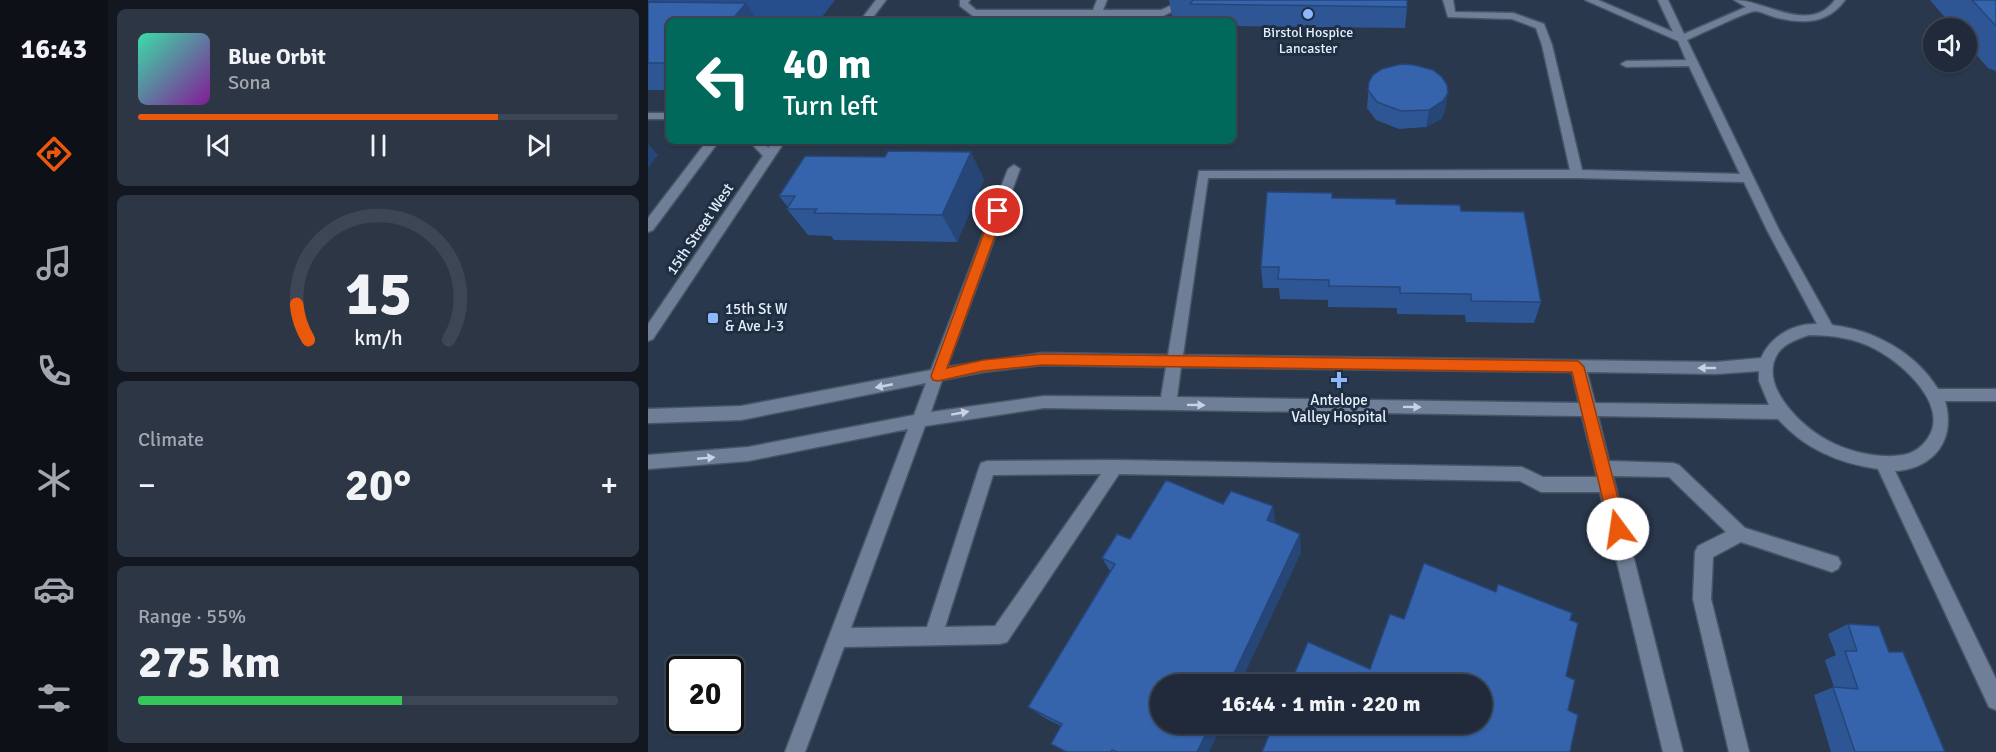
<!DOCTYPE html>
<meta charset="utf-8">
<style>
:root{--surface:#202a3a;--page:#2d3645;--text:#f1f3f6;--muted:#a2a7af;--line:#3d4654;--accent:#ea580c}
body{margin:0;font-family:Signika,sans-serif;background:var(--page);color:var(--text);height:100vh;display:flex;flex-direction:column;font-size:22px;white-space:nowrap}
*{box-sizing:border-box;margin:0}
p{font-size:20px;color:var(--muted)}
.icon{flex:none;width:33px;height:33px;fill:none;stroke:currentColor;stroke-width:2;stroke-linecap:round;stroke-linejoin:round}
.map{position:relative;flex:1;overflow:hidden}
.side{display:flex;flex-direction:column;gap:9px;padding:9px;background:#121720;width:540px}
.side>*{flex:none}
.guide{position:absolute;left:18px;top:18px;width:570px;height:126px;border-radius:9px;box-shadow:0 2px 4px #0004,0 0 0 2px var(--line);background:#00695c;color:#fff;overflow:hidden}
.tools{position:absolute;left:1275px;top:18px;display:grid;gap:12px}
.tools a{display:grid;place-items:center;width:54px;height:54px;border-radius:50%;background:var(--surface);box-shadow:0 2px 4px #0004,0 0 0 2px var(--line);font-size:30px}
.speed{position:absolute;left:18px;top:656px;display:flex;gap:12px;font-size:30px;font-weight:700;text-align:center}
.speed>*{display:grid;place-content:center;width:78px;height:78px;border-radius:50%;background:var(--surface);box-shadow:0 2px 4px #0004,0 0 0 2px var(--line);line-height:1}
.speed .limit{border:3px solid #111;border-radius:9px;background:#fff;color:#111}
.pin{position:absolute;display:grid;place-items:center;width:51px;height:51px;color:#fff;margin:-26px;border:3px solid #fff;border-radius:50%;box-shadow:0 2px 6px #0007}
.me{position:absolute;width:66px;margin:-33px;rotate:346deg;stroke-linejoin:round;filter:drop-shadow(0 0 4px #0008)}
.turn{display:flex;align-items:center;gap:21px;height:126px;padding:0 18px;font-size:27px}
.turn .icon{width:78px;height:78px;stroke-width:2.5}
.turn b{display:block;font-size:42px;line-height:51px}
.big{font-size:45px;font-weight:800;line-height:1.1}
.side .tile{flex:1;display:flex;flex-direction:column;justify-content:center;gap:9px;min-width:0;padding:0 21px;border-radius:9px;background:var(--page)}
.side .dial{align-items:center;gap:0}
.dial svg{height:156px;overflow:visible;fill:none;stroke:var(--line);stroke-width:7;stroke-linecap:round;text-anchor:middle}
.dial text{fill:var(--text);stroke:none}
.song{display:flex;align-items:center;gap:18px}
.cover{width:72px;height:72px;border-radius:9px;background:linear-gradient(135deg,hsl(160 70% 55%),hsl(290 70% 35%))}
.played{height:6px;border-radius:3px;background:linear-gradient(90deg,var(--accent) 75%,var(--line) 75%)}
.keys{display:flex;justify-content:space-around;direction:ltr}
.heat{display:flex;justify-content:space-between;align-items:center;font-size:33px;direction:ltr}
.charge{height:9px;border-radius:4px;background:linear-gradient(90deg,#34c759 55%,var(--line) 0)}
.trip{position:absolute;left:502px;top:674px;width:342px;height:60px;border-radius:30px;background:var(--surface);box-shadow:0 2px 4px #0004,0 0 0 2px var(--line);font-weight:800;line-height:60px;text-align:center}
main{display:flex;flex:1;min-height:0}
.tabs{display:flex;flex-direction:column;width:108px;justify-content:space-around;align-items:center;background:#0d1117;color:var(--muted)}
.tabs .icon{width:42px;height:42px}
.tabs .on{color:var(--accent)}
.tabs b{font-size:27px;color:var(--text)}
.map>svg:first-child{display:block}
</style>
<main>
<nav class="tabs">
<b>16:43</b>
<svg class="icon on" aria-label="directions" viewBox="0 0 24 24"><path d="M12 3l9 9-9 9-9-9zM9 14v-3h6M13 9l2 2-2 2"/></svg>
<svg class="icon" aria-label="music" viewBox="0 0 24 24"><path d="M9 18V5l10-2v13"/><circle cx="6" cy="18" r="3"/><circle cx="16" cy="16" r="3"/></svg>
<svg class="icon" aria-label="phone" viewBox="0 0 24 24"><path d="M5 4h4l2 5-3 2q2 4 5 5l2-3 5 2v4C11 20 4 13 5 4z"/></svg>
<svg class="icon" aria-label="climate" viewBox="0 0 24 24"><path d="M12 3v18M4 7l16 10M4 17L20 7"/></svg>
<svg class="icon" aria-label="car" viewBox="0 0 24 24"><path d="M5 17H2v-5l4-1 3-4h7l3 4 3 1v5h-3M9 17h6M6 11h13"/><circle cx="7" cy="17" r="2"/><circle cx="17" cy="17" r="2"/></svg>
<svg class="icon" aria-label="filters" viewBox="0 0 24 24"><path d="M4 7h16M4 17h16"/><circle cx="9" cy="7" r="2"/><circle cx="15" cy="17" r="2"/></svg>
</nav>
<section class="side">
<div class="tile">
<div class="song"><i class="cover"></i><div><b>Blue Orbit</b><p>Sona</p></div></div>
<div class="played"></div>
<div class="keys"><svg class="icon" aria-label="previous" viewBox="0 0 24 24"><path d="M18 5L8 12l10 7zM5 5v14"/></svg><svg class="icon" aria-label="pause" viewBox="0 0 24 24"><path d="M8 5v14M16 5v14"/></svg><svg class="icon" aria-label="next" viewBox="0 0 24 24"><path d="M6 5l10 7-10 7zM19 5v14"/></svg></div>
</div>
<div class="tile dial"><svg viewBox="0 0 100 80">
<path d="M14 69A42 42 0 1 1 86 69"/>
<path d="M14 69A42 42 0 0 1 8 51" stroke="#ea580c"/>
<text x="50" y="56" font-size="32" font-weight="700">15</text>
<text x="50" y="72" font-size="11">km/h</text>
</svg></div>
<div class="tile"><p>Climate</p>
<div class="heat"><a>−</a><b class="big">20°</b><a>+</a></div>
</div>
<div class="tile"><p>Range · 55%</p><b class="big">275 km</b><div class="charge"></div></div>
</section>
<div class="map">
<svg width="1348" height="752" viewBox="0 0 1348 752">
<rect width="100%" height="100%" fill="#2a384d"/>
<polygon fill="#264e8d" points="0,0 187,0 171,21 21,21 0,26"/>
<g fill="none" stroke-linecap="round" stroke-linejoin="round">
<g stroke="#495567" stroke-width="3">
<g id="service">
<polygon points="312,0 322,0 320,3 328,10 445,10 449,0 459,0 455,10 513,10 535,0 548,0 515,16 325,16 312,6"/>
<path d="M 795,0 L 805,0 L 807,12 L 865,13 L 896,24 L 904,45 L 934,170 L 1092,174 L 1041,66 L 978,67 L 973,64 L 978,61 L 1038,60 L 1030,41 L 937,0 L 950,0 L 1025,32 L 1010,0 L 1020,0 L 1036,34 L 1098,7 L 1086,0 C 1118,0 1161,35 1187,0 L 1197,0 C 1179,25 1154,24 1126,17 C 1120,15 1114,12 1108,11 C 1099,11 1051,35 1039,40 L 1131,230 L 1184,325 C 1226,330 1267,352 1290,389 L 1348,389 L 1348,401 L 1297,401 C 1308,439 1287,468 1247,471 L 1348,679 L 1348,710 L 1341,707 L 1230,469 C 1190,463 1157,449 1130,419 L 950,416 L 961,461 L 1025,463 L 1031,465 L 1097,528 L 1190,557 L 1193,563 L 1190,569 L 1184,572 L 1093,542 L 1065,557 L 1063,599 L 1101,752 L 1081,752 L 1045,599 L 1047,552 L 1050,546 L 1078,532 L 1021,477 L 965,476 L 1035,752 L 1015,752 L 952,492 L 893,492 L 872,481 L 471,474 L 359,642 L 352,644 L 196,647 L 157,752 L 137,752 L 260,429 L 100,461 L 0,469 L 0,455 L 100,447 L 266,415 L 278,383 L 93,420 L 0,423 L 0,409 L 93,406 L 283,370 L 360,169 L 366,165 L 372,169 L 299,367 L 394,353 L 520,355 L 551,171 L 922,170 L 894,45 L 888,28 L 864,19 L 800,17 ZM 560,178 L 929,178 L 1096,182 L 1119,230 L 1169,324 C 1145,323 1122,337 1113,358 L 1068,362 L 535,355 ZM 1161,335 C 1184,335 1207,338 1227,349 C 1254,363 1302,405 1280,438 C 1274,447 1266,453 1255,455 C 1231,459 1200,452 1179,440 C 1154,427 1109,385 1130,353 C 1137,343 1150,339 1161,335 ZM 394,365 L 518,367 L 513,397 L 396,396 L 283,412 L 294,380 L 335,372 ZM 533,367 L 924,372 L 931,403 L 529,397 ZM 1111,371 L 1111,381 L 1121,405 L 947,403 L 939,372 L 1068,374 ZM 396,408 L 934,416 L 949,477 L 895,477 L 874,467 L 467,460 L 339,461 L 333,463 L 331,468 L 279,627 L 203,628 L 277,426 ZM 453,474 L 347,626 L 297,627 L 345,475 Z"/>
<polygon points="59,141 71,141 5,230 0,232 0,218"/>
</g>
</g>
<g stroke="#495567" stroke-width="3">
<g id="minor">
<rect x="0" y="113" width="21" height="6"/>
<polygon points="101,141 114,141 127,155 125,158 117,158"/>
</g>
</g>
<g stroke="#495567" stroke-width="3">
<g id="tertiary">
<polygon points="228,0 238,0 222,21 212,21"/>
<polygon points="125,141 137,141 5,339 0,341 0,324"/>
</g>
</g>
<use href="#service" fill="#6f7f98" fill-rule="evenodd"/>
<use href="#minor" fill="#6f7f98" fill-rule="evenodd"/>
<use href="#tertiary" fill="#6f7f98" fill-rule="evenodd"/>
</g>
<g fill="#2e5694">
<polygon points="521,0 759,0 759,7 757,28 585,26 585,21 545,21 544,20 524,17"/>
<polygon points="1282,0 1348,0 1348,71 1340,68 1318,43 1318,28 1306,28"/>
<polygon points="0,2 21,21 21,90 0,90"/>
<polygon points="721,82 797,111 793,119 778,127 751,129 728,120 719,108"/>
<polygon points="336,179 309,242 186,240 183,236 160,235 139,209 140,207 131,196"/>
<polygon points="684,198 813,211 893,302 886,323 818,322 817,315 749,314 749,308 680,307 680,300 632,299 631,288 615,288 613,267"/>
<polygon points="575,504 628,524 653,553 513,723 574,723 561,752 417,752 403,744 413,726 397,718 380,707 462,571 454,558"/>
<polygon points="1200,624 1241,652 1297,752 1183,752 1166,695 1186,687 1177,660 1188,655 1180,634"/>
</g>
<g fill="#264678">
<polygon points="98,3 110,21 83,21"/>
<polygon points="800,93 797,111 793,119 778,127 781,110"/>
<polygon points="0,144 10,155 0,168"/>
<polygon points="323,152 336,179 309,242 294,215"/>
<polygon points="625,506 628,526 619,520"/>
<polygon points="652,534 653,553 592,684 581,684"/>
<polygon points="563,723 574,723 561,752 549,752"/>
</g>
<g fill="#3664ac" stroke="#264678" stroke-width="1.5">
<polygon points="545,0 759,0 759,7 542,4"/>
<polygon points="1324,0 1348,0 1348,26"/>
<polygon points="0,2 98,3 83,21 21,21 21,63 0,63"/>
<polygon points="753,64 766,65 785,70 794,77 799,85 800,93 795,101 781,110 753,111 729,102 720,90 721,82 725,75 734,69"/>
<polygon points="240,151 323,152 294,215 166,213 169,209 139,209 147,196 131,196 157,156 237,157"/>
<polygon points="619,192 684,193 684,198 748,199 748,204 812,205 813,211 876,212 893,302 823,301 823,294 752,293 752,287 681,286 681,280 630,279 631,267 613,267"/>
<polygon points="518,480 575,504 583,491 625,506 619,520 652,534 581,684 513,684 513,723 563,723 549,752 469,752 464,750 463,752 419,752 403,744 414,724 380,707 467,564 454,558 469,534 482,539"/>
<polygon points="776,563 848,592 850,584 924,613 922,620 930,623 918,676 927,680 920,710 930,715 922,752 614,752 626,723 834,723 834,684 642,684 660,642 722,669 742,614 756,619"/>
<polygon points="1200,624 1231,626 1241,652 1255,652 1297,752 1207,752 1185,687 1210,689 1197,651 1209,651"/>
</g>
<defs><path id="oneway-solid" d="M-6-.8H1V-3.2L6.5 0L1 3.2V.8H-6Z" transform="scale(1.5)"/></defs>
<g fill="#c8d2e3">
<use href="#oneway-solid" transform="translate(1059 368) rotate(-180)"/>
<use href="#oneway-solid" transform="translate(236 386) rotate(169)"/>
<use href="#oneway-solid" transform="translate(548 405) rotate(1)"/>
<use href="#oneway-solid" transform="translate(764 407) rotate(1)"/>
<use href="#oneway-solid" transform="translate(312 413) rotate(-10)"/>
<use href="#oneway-solid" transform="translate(58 458) rotate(-5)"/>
</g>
<polygon fill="#ea580c" stroke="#983908" stroke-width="1.5" points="350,207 356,211 299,368 335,360 394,354 930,361 936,367 978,529 975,534 970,536 964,534 962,529 924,372 394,365 335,371 290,381 285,380 283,376 344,211"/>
<g fill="#8db9fc" stroke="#202e42" stroke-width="2">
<circle cx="660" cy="14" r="6"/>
<rect x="59" y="312" width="12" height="12" rx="3"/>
<path d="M688 371h6v6h6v6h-6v6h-6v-6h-6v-6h6z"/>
</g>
<g text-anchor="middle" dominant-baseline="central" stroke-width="6" stroke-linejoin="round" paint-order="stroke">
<g font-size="14" fill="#e5eefc" stroke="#202e42">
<text x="660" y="32">Birstol Hospice<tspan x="660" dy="16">Lancaster</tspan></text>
</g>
<g font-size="15" fill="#e5eefc" stroke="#202e42">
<text transform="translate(52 229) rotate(-56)">15th Street West</text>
</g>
<g font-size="15" fill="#e5eefc" stroke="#202e42" text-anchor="start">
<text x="77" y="309">15th St W<tspan x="77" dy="17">&amp; Ave J-3</tspan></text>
<text x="691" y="400" text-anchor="middle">Antelope<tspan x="691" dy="17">Valley Hospital</tspan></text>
</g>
</g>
</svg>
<div class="tools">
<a><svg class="icon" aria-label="sound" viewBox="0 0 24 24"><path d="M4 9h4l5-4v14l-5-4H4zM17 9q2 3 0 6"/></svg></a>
</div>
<div class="speed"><div class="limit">20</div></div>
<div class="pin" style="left:350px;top:211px;background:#d93025"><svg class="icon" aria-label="arrive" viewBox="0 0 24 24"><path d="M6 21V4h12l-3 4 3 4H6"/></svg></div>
<svg class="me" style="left:970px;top:529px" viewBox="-20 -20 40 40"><circle r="19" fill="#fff"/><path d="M0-13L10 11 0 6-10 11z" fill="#ea580c"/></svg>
<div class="trip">16:44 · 1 min · 220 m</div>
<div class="guide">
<div class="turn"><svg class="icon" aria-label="left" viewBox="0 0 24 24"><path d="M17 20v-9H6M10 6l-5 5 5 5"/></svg><div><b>40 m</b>Turn left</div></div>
</div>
</div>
</main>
